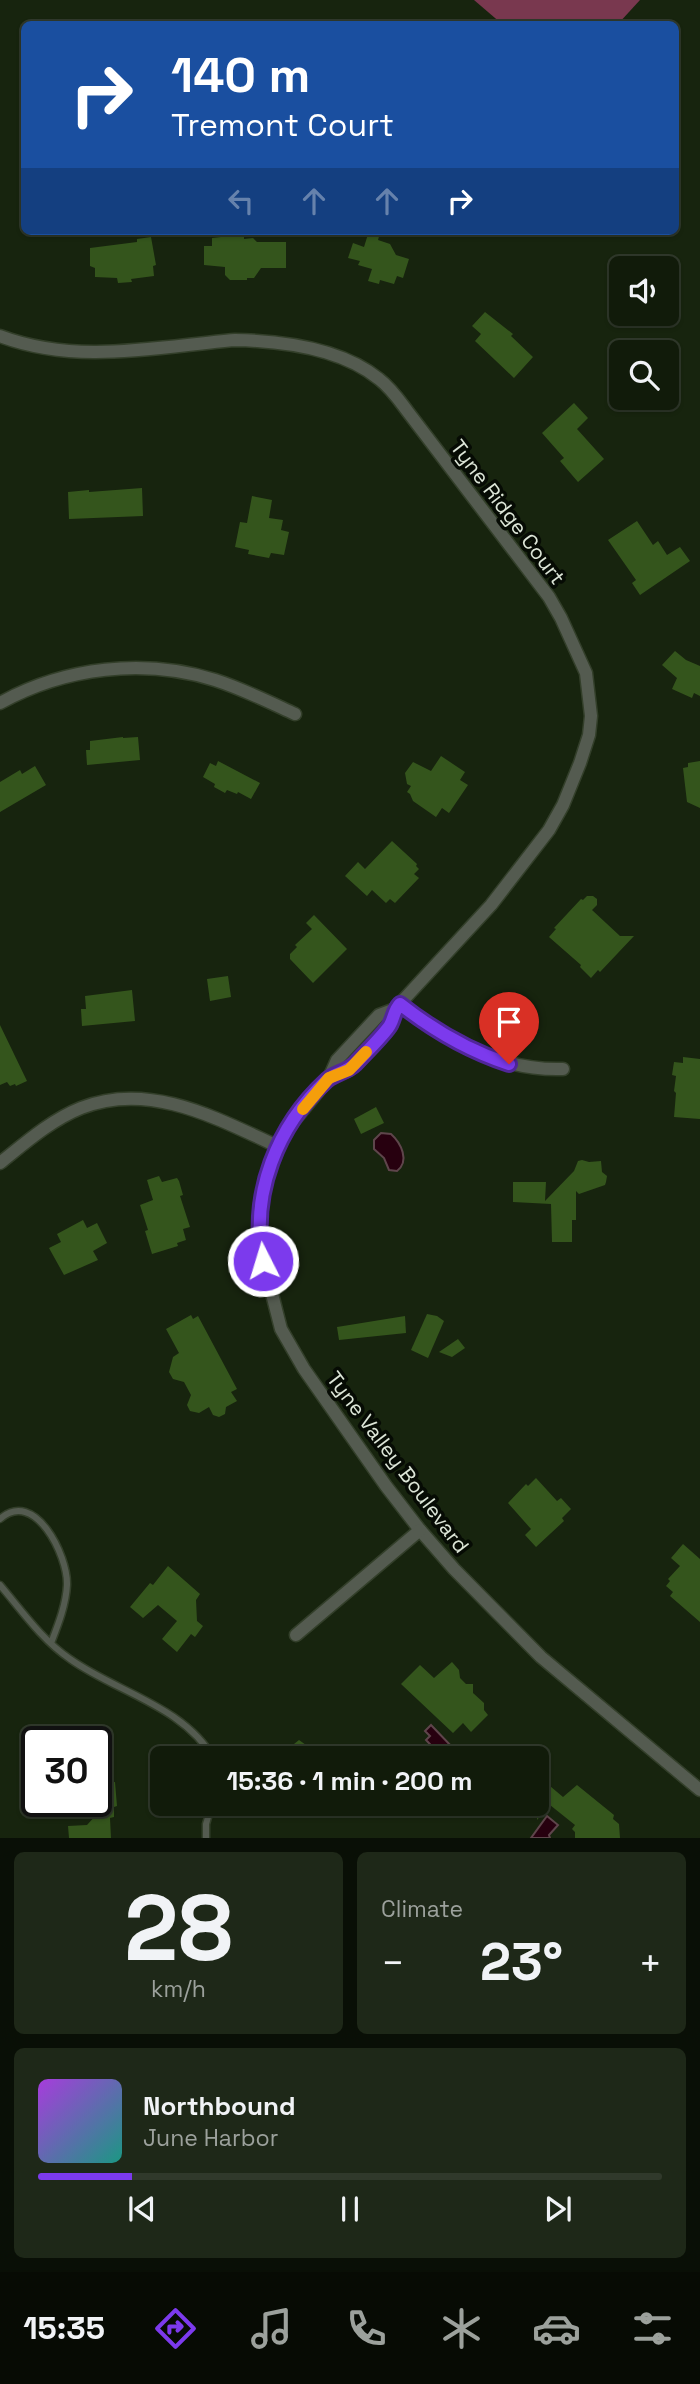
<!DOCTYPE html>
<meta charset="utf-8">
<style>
:root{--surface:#111b0a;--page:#1e2818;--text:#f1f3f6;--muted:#9ca19c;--line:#30392b;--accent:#7c3aed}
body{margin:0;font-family:"Space Grotesk",sans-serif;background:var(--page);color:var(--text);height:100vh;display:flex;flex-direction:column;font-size:26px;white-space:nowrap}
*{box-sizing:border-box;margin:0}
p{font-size:23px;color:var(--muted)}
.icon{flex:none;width:38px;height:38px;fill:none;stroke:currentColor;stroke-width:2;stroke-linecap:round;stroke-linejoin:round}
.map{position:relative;height:1838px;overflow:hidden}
.details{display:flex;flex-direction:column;gap:14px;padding:14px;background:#090f06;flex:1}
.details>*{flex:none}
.banner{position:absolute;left:21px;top:21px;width:658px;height:214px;border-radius:10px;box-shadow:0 2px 5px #0004,0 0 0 2px var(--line);background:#1a4fa0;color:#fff;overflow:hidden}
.tools{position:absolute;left:609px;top:256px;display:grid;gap:14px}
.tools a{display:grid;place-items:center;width:70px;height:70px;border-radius:10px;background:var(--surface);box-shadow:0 2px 5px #0004,0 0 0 2px var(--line);font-size:35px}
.speed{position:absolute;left:21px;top:1726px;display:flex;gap:14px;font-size:35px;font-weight:700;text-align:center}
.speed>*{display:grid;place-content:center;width:91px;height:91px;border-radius:50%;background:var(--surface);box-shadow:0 2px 5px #0004,0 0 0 2px var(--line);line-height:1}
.speed .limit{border:4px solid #111;border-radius:10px;background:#fff;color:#111}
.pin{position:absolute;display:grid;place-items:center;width:60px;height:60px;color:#fff;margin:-72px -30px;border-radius:50% 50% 50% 0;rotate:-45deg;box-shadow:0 0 7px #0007}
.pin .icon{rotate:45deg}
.me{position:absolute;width:77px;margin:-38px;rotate:355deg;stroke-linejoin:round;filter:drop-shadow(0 0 5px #0008)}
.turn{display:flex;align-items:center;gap:24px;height:147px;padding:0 35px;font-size:32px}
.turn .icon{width:91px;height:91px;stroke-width:2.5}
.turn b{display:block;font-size:49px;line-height:60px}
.lanes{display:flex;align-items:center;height:66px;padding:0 35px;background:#0003;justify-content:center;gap:35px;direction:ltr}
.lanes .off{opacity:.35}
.big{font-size:52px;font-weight:700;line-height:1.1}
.details .tile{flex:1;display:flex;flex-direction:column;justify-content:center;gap:10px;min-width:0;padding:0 24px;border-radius:10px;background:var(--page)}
.details .dial{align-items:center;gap:0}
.dial b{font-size:91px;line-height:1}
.song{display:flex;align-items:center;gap:21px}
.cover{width:84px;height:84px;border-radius:10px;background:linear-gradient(135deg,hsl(280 70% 55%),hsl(170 70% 35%))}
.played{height:7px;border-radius:4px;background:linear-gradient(90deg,var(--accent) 15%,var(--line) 15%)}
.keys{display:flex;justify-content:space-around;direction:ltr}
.heat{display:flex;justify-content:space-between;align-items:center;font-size:38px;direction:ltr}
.details .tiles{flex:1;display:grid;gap:14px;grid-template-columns:1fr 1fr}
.tile:last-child{grid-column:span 2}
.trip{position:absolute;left:150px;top:1746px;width:399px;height:70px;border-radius:10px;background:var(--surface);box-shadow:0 2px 5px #0004,0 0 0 2px var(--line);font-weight:700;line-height:70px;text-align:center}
.menu{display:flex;height:112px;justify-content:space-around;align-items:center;background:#070b04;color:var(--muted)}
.menu .icon{width:49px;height:49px}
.menu .active{color:var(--accent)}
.menu b{font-size:32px;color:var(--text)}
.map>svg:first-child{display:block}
</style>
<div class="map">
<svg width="700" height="1838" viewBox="0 0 700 1838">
<rect width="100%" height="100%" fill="#17240e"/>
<polygon fill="#79384f" points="474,0 640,0 618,24 502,24"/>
<g fill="#27000f" stroke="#5e454b" stroke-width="2">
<path d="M 381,1133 L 391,1134 C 401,1143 410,1161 397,1171 L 389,1170 L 384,1158 L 374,1149 L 374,1140 Z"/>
<polygon points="431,1725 454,1749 444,1759 426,1740 430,1736 425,1731"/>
<polygon points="547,1816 558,1825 549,1835 550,1838 531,1838"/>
</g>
<g fill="#34551c">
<polygon points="369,231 380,233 378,240 390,244 396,255 409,259 403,278 397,276 394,284 380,280 379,284 368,281 372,269 358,265 360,261 348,258 353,243 364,247"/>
<polygon points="230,236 244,236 244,239 253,238 257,242 286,242 286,268 261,268 254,278 247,278 247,280 230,280 225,275 225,267 204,265 204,246 212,246 212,238"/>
<polygon points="151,237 156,265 153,266 154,276 131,279 132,282 118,283 117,278 95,277 95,268 90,266 90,248 137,242 137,239"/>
<polygon points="485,312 513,334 511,336 533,357 514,378 475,341 481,334 472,326"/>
<polygon points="574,403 588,418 577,429 604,459 578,482 560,461 564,458 542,433"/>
<polygon points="142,488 143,516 69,519 68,492 89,490 89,492"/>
<polygon points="252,496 272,500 269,518 283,520 281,530 289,532 284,555 271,553 269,558 248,554 249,550 235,547 240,522 247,523"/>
<polygon points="637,521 653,545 658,541 667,555 680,547 690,561 640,595 632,583 636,580 608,540"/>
<polygon points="675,651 686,660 700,666 700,696 694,693 692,698 672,689 677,678 662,665"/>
<polygon points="123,737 123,738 138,737 140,760 87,765 86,750 90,750 90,741"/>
<polygon points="441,756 465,772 460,780 468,785 449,813 442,808 436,817 413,801 410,794 407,792 411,786 407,784 405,773 413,762 431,771"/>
<polygon points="218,761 260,783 251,799 238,792 237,794 227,790 225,793 214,787 215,784 203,777 210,763 216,766"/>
<polygon points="700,761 700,808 687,802 683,768 688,767 688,763"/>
<polygon points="35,766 46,785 0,812 0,782 20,770 22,774"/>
<polygon points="392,841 417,864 416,866 419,869 414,874 419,878 395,903 390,899 386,903 372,890 367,896 345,876 358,862 365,869"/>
<polygon points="587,896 593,896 597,899 597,905 592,910 620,936 634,936 600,972 598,970 591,978 580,967 581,965 549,937 556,929 554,928 581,899 583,900"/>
<polygon points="314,915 347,949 313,983 290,959 290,954 297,947 295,945 312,929 306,923"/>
<polygon points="228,976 231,997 210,1001 207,979"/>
<polygon points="132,990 135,1021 82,1026 81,1009 86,1009 85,996"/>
<polygon points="0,1025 27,1081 16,1086 15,1084 10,1086 7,1082 0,1085"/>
<polygon points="683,1057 700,1059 700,1119 674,1117 676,1093 674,1091 676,1076 672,1075 674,1062 683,1063"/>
<polygon points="376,1107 384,1123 361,1134 354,1119"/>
<polygon points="582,1160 589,1162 601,1161 602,1172 607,1176 606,1182 605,1185 579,1194 576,1191 576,1220 572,1220 572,1242 552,1242 551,1204 513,1202 513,1182 546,1182 545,1201 574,1171 578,1161"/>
<polygon points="159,1176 162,1182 177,1178 179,1181 183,1195 180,1196 190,1227 183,1229 186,1240 177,1243 178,1246 152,1254 145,1231 148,1230 140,1205 153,1200 147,1180"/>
<polygon points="83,1220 87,1228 97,1223 107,1243 93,1251 98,1260 64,1275 49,1248 61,1242 57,1234"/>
<polygon points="427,1314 437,1316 444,1321 428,1358 411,1350"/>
<polygon points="191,1315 193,1319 198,1316 237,1389 231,1392 237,1401 226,1407 225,1414 219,1417 213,1415 209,1407 199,1413 190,1411 187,1405 191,1395 184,1382 173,1379 169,1372 173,1357 179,1353 166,1329"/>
<polygon points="405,1316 406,1333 339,1340 337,1327"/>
<polygon points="458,1339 465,1348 452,1357 439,1352"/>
<polygon points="536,1478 557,1501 561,1498 571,1509 562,1518 564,1521 536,1547 525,1535 531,1529 508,1503 526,1484 528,1486"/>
<polygon points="683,1544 700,1559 700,1622 670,1596 673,1592 666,1586 670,1581 668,1579 680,1566 671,1558"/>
<polygon points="168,1566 200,1594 196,1600 197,1621 203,1626 195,1637 191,1634 177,1652 162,1639 177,1621 158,1605 143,1618 130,1607 150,1583 153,1585"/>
<polygon points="452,1662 459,1670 460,1678 466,1684 473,1684 473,1693 484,1703 484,1710 488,1715 471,1732 463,1723 453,1733 401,1684 420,1665 434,1678"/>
<polygon points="299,1740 306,1745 317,1746 317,1759 282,1759 283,1744 294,1744"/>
<polygon points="163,1772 163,1800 151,1801 149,1773"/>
<polygon points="537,1778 543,1783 544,1781 563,1797 577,1785 614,1815 613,1819 619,1824 620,1838 575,1838 575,1832 572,1829 575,1825 550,1805 537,1820"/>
<polygon points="115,1782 117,1806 114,1807 114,1817 110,1818 111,1838 69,1838 68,1826 87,1825 97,1814 96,1805 99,1805 98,1783"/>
</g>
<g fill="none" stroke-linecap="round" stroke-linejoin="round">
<g stroke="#333f2a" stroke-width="9">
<g id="lane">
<path d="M 0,1519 C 35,1488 68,1556 67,1585 C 66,1605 58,1625 51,1643"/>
<path d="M 0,1585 C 22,1611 42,1640 70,1659 C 116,1692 184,1706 214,1759"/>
<polyline points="206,1838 206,1824 212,1804"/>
</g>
</g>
<g stroke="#333f2a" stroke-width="15">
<g id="street">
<path d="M 0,336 C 77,365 156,347 235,340 C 283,341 341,348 379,379 C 391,388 399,400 408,412 L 549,597 L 561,618 L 586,673 L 591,716 L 589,735 L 580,763 L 563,805 L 549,830 L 491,905 L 395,1009 L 379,1015 L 337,1060 L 329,1078 L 284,1133 L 272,1161 L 260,1204 L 260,1247 L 281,1329 L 304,1369 L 386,1486 L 420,1530 L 454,1569 L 541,1657 L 700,1790"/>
<path d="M 0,703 C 65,667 144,658 215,680 C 243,689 269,702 295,714"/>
<path d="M 400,1004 C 447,1042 501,1071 563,1069"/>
<polyline points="329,1078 349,1070 391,1026 395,1009"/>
<path d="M 0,1163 C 25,1143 51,1120 81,1108 C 149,1081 216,1118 277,1146"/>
<polyline points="296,1635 420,1530"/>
</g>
</g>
<use href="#lane" stroke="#545b50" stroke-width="6"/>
<use href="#street" stroke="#545b50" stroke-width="12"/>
</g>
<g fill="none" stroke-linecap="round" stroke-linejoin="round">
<g stroke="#51269a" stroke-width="18">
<path id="route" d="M 263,1261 C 250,1194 277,1126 327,1080 C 335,1073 347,1072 355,1064 C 366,1052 378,1041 388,1028 C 394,1021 393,1011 400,1004 C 433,1030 469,1051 509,1064"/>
</g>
<use href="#route" stroke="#7c3aed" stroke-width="12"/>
<polyline stroke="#f59e0b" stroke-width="12" points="303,1109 329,1078 349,1070 366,1052"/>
</g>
<g text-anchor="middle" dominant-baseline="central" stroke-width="7" stroke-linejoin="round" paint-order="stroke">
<g font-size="21" fill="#dde6d8" stroke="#060b04">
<text transform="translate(508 512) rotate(53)">Tyne Ridge Court</text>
<text transform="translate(398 1462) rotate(53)">Tyne Valley Boulevard</text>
</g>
</g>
</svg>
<div class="tools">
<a><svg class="icon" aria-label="sound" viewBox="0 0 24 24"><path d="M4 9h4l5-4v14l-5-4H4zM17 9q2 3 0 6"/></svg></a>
<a><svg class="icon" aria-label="search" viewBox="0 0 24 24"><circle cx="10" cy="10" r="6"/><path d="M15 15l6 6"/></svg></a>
</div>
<div class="speed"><div class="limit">30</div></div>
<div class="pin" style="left:509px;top:1064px;background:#d93025"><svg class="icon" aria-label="arrive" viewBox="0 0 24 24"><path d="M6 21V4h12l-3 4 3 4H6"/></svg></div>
<svg class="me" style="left:263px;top:1261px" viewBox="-20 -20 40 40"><circle r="17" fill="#7c3aed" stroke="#fff" stroke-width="3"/><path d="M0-11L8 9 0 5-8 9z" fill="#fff"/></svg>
<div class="trip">15:36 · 1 min · 200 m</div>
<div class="banner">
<div class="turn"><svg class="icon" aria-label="right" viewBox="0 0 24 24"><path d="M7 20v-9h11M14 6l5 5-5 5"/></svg><div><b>140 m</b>Tremont Court</div></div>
<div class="lanes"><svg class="icon off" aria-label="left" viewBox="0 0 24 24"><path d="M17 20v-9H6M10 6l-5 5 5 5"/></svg><svg class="icon off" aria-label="ahead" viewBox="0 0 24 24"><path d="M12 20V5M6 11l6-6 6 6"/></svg><svg class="icon off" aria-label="ahead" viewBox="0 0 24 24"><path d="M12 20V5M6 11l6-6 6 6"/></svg><svg class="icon" aria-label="right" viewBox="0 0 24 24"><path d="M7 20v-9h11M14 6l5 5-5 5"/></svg></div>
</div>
</div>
<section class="details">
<div class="tiles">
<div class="tile dial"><b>28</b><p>km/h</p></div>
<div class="tile"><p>Climate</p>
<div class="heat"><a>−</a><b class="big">23°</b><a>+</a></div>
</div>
<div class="tile">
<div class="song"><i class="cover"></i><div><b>Northbound</b><p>June Harbor</p></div></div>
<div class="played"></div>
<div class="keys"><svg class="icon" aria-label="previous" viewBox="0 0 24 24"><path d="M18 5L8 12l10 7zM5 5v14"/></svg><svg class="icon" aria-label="pause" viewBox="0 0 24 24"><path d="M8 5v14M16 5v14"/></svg><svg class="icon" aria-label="next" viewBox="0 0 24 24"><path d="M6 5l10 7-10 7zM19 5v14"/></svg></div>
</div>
</div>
</section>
<nav class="menu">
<b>15:35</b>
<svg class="icon active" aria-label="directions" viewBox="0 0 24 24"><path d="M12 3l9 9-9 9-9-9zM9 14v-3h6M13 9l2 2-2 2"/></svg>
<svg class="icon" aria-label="music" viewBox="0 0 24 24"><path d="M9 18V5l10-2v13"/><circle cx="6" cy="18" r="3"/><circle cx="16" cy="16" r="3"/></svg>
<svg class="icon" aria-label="phone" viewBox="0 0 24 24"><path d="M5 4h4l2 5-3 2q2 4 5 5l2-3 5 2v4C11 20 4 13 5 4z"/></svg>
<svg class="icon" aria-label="climate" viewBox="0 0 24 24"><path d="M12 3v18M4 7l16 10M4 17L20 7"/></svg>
<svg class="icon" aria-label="car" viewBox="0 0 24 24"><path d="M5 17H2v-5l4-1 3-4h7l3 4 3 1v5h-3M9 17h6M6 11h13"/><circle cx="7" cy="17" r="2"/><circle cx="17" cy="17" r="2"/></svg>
<svg class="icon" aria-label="filters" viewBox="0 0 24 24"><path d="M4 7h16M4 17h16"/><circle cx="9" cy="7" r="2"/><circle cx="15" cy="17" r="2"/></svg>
</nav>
